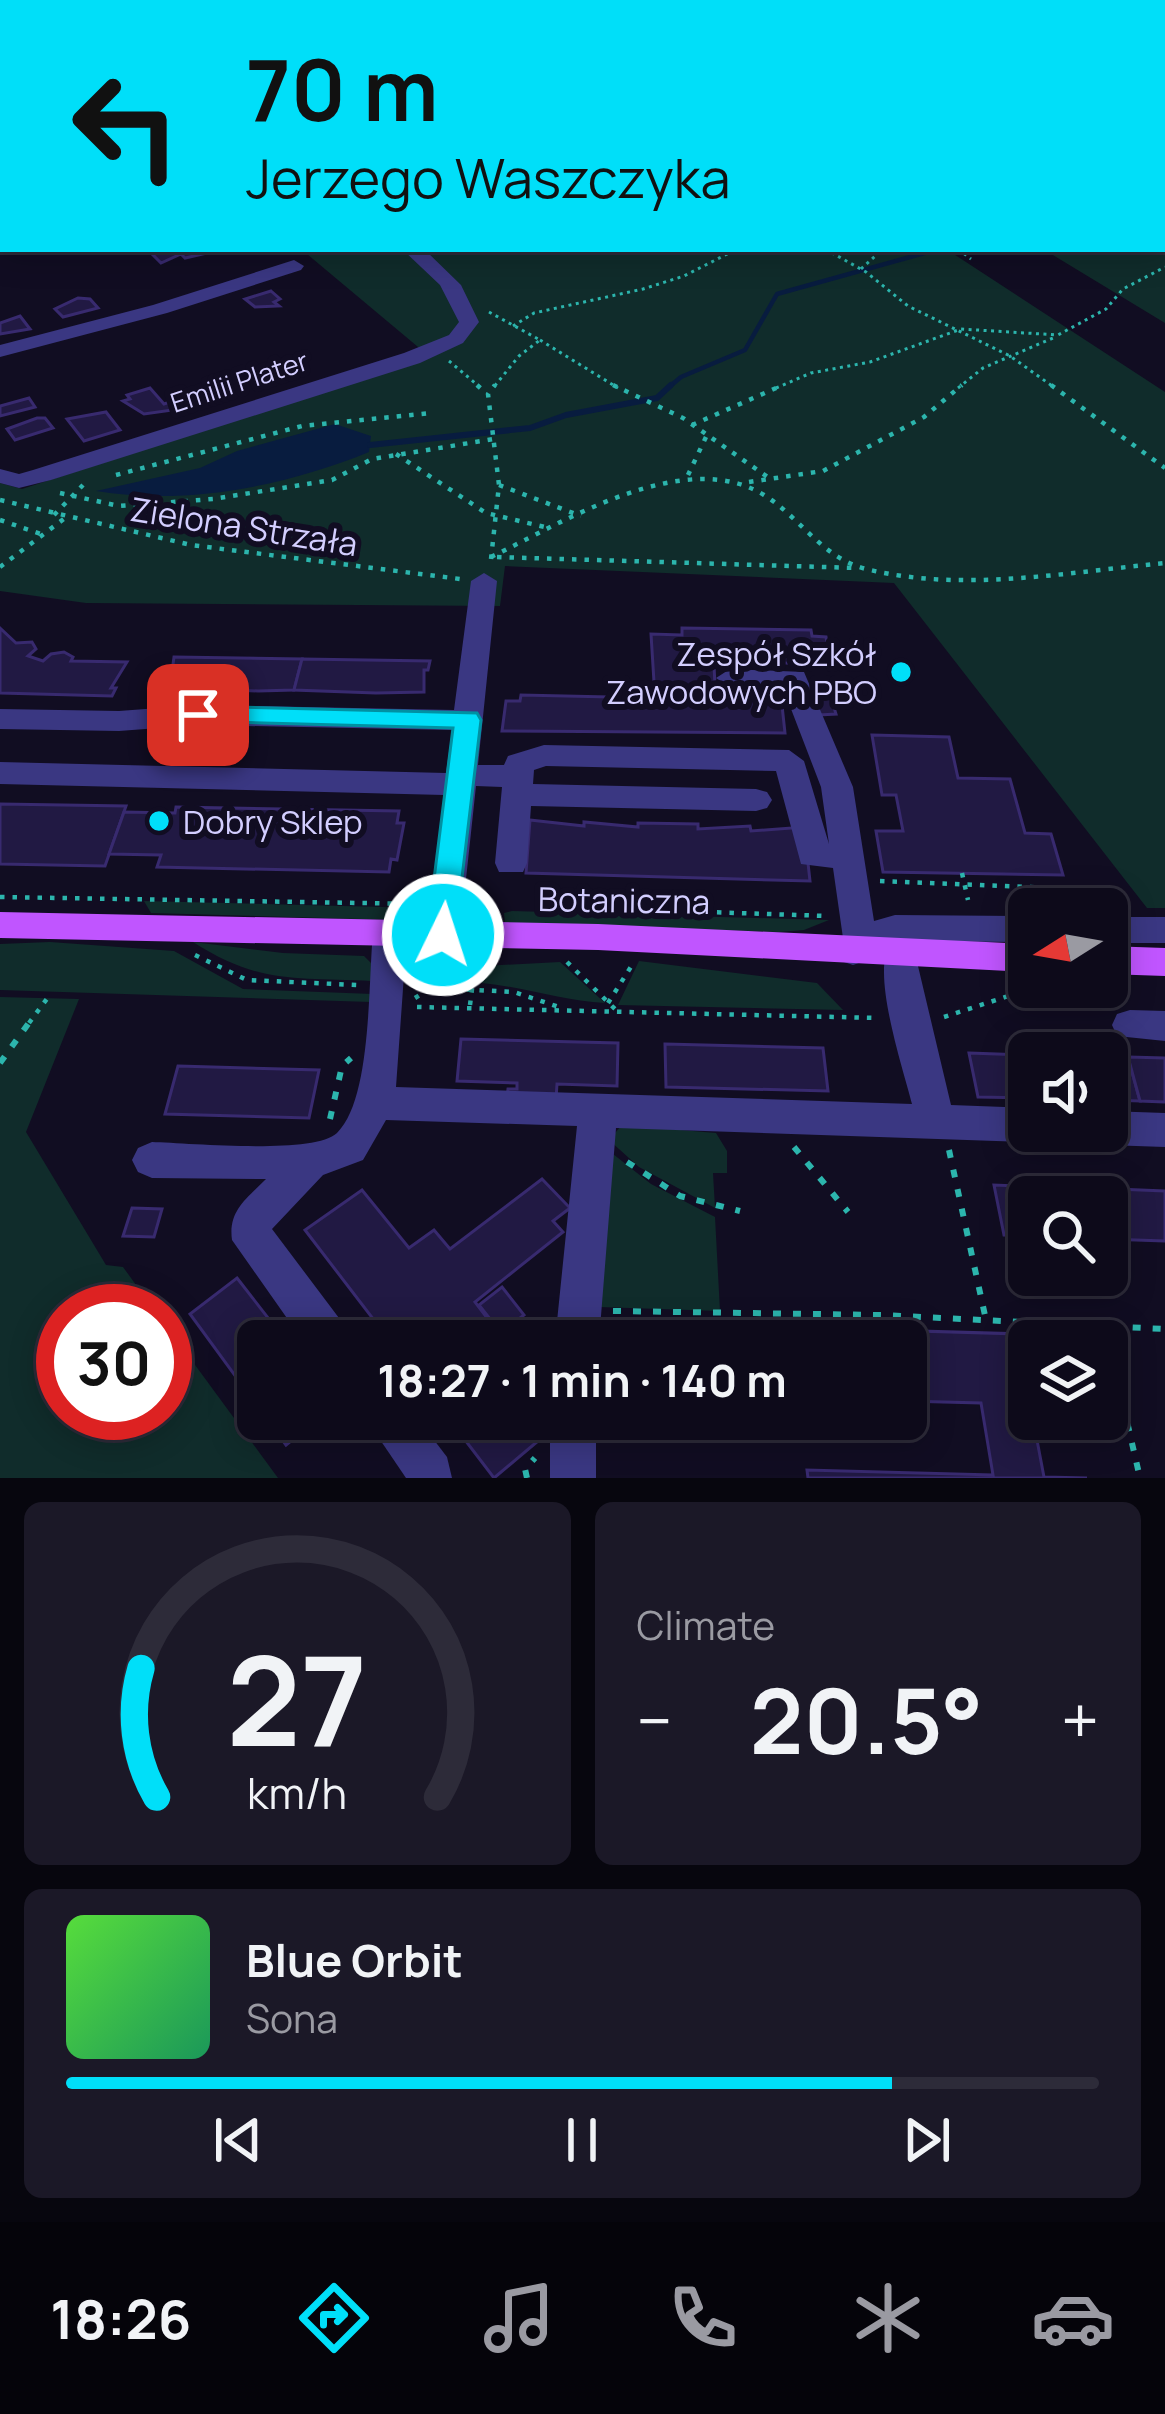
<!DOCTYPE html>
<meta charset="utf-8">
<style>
:root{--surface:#0d0a1a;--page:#1b1827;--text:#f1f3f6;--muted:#9a9aa2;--line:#2d2b39;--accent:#00dff9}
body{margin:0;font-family:Manrope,sans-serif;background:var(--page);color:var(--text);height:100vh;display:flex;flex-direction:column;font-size:45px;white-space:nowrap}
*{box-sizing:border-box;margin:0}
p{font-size:39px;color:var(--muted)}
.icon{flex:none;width:66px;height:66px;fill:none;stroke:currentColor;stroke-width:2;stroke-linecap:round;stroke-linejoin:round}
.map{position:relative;height:1478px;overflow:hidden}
.side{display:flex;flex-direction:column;gap:24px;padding:24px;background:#07060e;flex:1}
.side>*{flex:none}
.guide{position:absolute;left:0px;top:0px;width:1167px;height:252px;box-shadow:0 6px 30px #0003,0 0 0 3px var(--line);background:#00dff9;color:#111;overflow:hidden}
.needle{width:78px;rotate:259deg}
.controls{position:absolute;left:1008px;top:888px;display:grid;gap:24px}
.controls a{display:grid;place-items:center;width:120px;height:120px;border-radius:18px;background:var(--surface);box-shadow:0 6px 30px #0003,0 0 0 3px var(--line);font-size:60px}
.speed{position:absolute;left:36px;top:1284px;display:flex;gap:24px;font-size:60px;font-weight:700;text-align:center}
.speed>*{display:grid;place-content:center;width:156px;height:156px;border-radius:50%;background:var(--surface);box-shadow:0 6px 30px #0003,0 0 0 3px var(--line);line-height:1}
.speed .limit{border:18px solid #d22;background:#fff;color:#111}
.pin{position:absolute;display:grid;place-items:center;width:102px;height:102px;color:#fff;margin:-51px;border-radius:24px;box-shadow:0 6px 18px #0006}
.me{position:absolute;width:132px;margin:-66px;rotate:4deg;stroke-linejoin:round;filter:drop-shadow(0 0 9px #0008)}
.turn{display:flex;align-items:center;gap:42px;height:252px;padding:0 48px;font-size:54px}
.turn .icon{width:156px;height:156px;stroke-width:2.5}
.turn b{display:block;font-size:84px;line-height:102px}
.big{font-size:90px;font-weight:700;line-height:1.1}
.side .widget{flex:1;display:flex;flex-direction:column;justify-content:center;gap:18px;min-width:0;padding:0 42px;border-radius:18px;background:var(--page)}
.side .dial{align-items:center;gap:0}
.dial svg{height:312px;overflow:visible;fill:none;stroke:var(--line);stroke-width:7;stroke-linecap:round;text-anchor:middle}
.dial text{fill:var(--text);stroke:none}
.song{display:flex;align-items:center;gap:36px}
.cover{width:144px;height:144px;border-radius:18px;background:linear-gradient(135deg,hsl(110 70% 55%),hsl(150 70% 35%))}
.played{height:12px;border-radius:6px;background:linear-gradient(90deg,var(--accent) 80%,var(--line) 80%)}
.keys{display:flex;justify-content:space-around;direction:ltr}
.heat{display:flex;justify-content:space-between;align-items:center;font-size:66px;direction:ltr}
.side .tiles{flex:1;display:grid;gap:24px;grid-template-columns:1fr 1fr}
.widget:last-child{grid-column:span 2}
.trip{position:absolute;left:237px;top:1320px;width:690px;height:120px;border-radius:18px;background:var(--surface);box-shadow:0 6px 30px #0003,0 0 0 3px var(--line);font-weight:700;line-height:120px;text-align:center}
.tab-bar{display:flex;height:192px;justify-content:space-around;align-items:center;background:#05040a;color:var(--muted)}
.tab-bar .icon{width:84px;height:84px}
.tab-bar .selected{color:var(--accent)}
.tab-bar b{font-size:54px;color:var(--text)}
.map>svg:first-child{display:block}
</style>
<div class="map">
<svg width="1165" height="1478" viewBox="0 0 1165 1478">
<rect width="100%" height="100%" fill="#110d22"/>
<g fill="#102c2b">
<polygon points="1165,156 1165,323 1043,249 1164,249"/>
<polygon points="301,249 946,249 1165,392 1165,908 1147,908 894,583 505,566 500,606 86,603 0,591 0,483 22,489 430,357"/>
<polygon points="144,901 423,908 397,920 151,913"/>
<polygon points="512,911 829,920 804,930 779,932 505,923 504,913"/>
<polygon points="50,942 174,951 243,989 373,994 371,1002 0,990 0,944"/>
<path d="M 193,942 L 283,953 L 364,956 L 373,965 L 372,981 C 296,977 260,985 193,942 Z"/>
<polygon points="639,961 817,983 843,1010 618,1005"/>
<path d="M 560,962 L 605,1003 C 563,1001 524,987 482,983 L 483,966 Z"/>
<polygon points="0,997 79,999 26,1132 106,1265 123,1267 155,1311 63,1311 63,1413 165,1413 165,1324 278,1478 0,1478"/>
<polygon points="622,1125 716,1133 727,1151 727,1173 713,1173 715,1208 639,1167 609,1140"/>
<polygon points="613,1154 651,1184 715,1217 720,1311 599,1307"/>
</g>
<path fill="#081c3f" d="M 335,424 L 371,436 L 369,452 C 286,486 186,506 96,491 L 200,468 L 237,451 Z"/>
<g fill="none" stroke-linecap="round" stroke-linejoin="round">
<polyline stroke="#081c3f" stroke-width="4.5" points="668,388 681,377 745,350 777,294 939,249"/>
<polyline stroke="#081c3f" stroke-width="6" points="370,445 530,428 566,415 657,398 671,385"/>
</g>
<g fill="#211943" stroke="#382a6f" stroke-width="3">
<polygon points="203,249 207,253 185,258 181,254 161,263 152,254"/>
<polygon points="271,291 280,299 274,302 279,306 255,307 245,299"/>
<polygon points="78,298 90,299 98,308 63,317 55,309"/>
<polygon points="20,316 30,329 0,334 0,323"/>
<polygon points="150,388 164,404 173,401 180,409 144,414 123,401 130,399 127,395"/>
<polygon points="29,398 35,407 0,416 0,406"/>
<polygon points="106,412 120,430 84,441 67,419"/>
<polygon points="37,418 45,418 53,428 15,440 7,429"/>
<polygon points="0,628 16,643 32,642 36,649 28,656 43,661 51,654 64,652 73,657 71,661 127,662 111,688 116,688 112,696 0,693"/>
<polygon points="682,628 811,630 812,636 826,637 830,664 693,661 714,665 715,686 722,687 722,695 781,696 785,733 502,731 506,701 520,701 521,695 655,698 651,634 682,635"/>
<polygon points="174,657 302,659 294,690 258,691 163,687 171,679"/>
<polygon points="302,659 430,661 428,670 424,670 424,692 376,693 294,690"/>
<polygon points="829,691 836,714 819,715 812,692"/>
<polygon points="872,735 949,737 958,778 1010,779 1025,833 1051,834 1063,875 883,872 876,831 903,831 896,795 882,795"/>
<polygon points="0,804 126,806 105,866 0,864"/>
<polygon points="176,807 399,811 397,823 404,823 397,860 391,859 389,872 157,867 161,855 109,854 124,812 175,813"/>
<polygon points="530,820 584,826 584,822 638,827 638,823 698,824 698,829 750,826 751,831 804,827 810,881 526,873"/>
<polygon points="461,1039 618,1043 617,1086 557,1084 556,1099 507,1098 508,1089 517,1089 517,1083 457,1081"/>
<polygon points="665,1044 823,1048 828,1091 666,1087"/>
<polygon points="969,1053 1029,1055 1029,1098 978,1097"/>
<polygon points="1107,1057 1128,1057 1140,1101 1107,1100"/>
<polygon points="1128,1057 1165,1058 1165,1102 1140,1101"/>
<polygon points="178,1066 319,1070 309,1118 165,1114"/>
<polygon points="1066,1176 1089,1177 1092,1188 1165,1191 1165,1241 1107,1239 1107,1197 1029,1197 1029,1236 1004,1235 994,1185 1069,1188"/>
<polygon points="542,1179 570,1208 553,1221 563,1232 475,1302 491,1323 478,1333 484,1341 390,1341 305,1230 362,1190 409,1248 434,1230 450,1249"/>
<polygon points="132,1208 162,1209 154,1237 123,1236"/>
<polygon points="237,1278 286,1341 258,1341 258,1407 190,1314"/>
<polygon points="502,1287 524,1315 501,1333 479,1305"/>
<polygon points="599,1322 1093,1336 1094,1341 1029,1341 1029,1419 1033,1419 1044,1477 1087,1478 808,1478 807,1470 993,1475 981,1403 906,1401 906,1341 599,1341"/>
<polygon points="267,1419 318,1419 286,1445"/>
<polygon points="449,1419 520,1419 538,1441 494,1478"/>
</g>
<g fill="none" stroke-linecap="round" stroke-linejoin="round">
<g stroke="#2cb5ad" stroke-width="3" stroke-dasharray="3 4.5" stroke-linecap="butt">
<polyline points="243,0 247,3"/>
<polyline points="15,3 41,0"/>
<polyline points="825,249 866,272 908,306 1010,356 1055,388"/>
<polyline points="958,249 971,259"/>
<polyline points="861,269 883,249"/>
<polyline points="489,312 540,340 519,356 493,388"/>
<polyline points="513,326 534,313 643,289 684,276 737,249"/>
<polyline points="540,340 618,388"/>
<polyline points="449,361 481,388"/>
<polyline points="776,388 811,373 870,362 961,329 1058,335 1106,309 1123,289 1165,267"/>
<polyline points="958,388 983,368 1053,338"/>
</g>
<g stroke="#2cb5ad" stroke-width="4.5" stroke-dasharray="4.5 8" stroke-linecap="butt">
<polyline points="477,385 486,393"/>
<polyline points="613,385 683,418 769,478"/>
<polyline points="1051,385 1165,468"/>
<polyline points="692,425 783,385"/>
<polyline points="396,454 486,513 549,528"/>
<polyline points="116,475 302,426 431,413"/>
<polyline points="688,475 706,437"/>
<polyline points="749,482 823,471 924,417 962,385"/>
<polyline points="499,485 581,516"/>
<polyline points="60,493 119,506 213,499 332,480 372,459 494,439"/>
<polyline points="0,500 191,545 460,579"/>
<polyline points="54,515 83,485"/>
<polyline points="0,520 44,535"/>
<path d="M 491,557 C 564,522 684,446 764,495 C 800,517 822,558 866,569 C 962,593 1068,572 1165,563"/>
<polyline points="497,557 857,568"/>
<polyline points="491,559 499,485 488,394 495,385"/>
<polyline points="0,567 65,518"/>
<polyline points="962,873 968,900"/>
<polyline points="880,881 1055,888"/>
<polyline points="0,897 420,904"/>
<polyline points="617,909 828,916"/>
<polyline points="195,955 247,980 357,985"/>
<polyline points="567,962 617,1011"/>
<polyline points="417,987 514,992 559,1007"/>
<polyline points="415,998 470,962"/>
<polyline points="608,1003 634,962"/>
<polyline points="470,1005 476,957"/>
<polyline points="417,1007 879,1018"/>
<polyline points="944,1017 1036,987"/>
<polyline points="29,1023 49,996"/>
</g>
<g stroke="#2cb5ad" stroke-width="6" stroke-dasharray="8 12" stroke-linecap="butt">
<polyline points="0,1063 31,1020"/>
<polyline points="330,1119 342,1066 351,1058"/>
<polyline points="794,1147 848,1212"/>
<polyline points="949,1150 986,1320"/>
<polyline points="627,1162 680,1196 740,1211"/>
<polyline points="613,1311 881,1315 1165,1329"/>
<polyline points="1105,1326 1140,1478"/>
<polyline points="527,1478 525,1469 535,1458"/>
</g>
<g fill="#3a3782" fill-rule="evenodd">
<polygon points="534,0 552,0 554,3 536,3"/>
<polygon points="624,0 641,0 643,3 626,3"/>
<polygon points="1095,0 1111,0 1113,3 1097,3"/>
<rect x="0" y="89" width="3" height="10"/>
<rect x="0" y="201" width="3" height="10"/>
<rect x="1164" y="204" width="1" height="10"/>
<polygon points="402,249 424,249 461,285 479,322 463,343 420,363 51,480 19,488 0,483 0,469 19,474 33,470 404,353 449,335 459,322 440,285"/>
<polygon points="294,260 304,266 301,270 167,313 0,357 0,345 153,305"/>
<path d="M 484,573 L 497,581 L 478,765 L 504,765 L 508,756 L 544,745 L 789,750 L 804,761 L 829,844 L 821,787 L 783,688 L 730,687 L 716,678 L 730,669 L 804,672 L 853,787 L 874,921 L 895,915 L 1029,916 L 1029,942 L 901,941 L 913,945 L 951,1105 L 1029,1108 L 1029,1131 L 1045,1131 L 1043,1137 L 1029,1142 L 616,1128 L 599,1341 L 555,1341 L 577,1126 L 386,1120 L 363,1160 L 323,1175 L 272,1229 L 345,1326 L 352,1341 L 303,1341 L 232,1240 C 228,1211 246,1199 266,1179 L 152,1178 L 138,1172 L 132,1160 L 138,1148 L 152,1142 C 188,1143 314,1155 337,1133 C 372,1099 368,982 373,933 L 378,924 L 390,920 L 402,924 L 407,933 L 396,1087 L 912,1104 C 903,1068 872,977 889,945 L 901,941 L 872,949 L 865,961 L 853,965 L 841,961 L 836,951 L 843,938 L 833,868 L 801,864 L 776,771 L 546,766 L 534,770 L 533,784 L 756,789 L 767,792 L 772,800 L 767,808 L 756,811 L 531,806 L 527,863 L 523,872 L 499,872 L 495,863 L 502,787 L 476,786 L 460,935 L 455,944 L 443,948 L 431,944 L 426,935 L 444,795 L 0,784 L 0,762 L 446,773 L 452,730 L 198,725 L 119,731 L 0,729 L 0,709 L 119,711 L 198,705 L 454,710 L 471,581 Z"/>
<rect x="1107" y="917" width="58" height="26"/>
<polygon points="1130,1010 1165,1011 1165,1041 1117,1036 1112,1025 1117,1014"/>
<polygon points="1107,1111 1165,1113 1165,1147 1107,1145 1093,1140 1089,1131 1107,1131"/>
<polygon points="366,1419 418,1419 447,1457 452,1478 406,1478"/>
<rect x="550" y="1419" width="46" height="59"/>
</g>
<g fill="#c055ff" fill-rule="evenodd">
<rect x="0" y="122" width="3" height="10"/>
<polygon points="0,912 598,924 1029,944 1029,972 598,950 0,938"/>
<polygon points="1107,946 1165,948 1165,976 1107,974"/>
</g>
</g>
<polygon fill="#00dff9" stroke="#0091a2" stroke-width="3" points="198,706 477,713 481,720 454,944 432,944 427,935 453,728 189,721 185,715 189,709"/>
<g fill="#00dff9" stroke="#110d22" stroke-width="4.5">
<circle cx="901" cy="672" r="12"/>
<circle cx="159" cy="821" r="12"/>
</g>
<g text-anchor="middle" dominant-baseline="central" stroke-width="12" stroke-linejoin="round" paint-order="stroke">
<g font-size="27" fill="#d3ceff" stroke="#110d22">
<text transform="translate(239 381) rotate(-18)">Emilii Plater</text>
</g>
<g font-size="33" fill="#d3ceff" stroke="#110d22">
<text transform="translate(244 526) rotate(9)">Zielona Strzała</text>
<text transform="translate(624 900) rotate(1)">Botaniczna</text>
</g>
<g font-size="33" fill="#d3ceff" stroke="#110d22" text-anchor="end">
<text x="877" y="653">Zespół Szkół<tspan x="877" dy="38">Zawodowych PBO</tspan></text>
<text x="183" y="821" text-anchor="start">Dobry Sklep</text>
</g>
</g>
</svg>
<div class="controls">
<a><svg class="needle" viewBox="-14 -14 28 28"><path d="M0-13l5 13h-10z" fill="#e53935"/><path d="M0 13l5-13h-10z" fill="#9a9aa2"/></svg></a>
<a><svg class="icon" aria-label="sound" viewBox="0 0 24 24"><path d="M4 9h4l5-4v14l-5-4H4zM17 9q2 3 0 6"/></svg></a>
<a><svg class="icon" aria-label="search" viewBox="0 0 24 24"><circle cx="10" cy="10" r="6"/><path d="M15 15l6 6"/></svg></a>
<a><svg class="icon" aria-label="layers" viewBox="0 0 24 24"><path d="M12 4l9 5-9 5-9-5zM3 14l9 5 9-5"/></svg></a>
</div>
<div class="speed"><div class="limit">30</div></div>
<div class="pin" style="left:198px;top:715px;background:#d93025"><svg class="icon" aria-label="arrive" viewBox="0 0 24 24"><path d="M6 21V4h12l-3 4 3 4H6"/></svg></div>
<svg class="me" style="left:443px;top:935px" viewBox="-20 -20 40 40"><circle r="17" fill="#00dff9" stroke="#fff" stroke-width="3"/><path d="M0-11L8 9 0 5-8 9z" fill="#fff"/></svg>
<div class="trip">18:27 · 1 min · 140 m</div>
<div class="guide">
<div class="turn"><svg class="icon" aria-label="left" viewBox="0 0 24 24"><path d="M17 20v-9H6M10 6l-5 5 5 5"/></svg><div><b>70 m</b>Jerzego Waszczyka</div></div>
</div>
</div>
<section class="side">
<div class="tiles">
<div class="widget dial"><svg viewBox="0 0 100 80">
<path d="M14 69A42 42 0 1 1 86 69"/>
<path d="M14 69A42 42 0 0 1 10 36" stroke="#00dff9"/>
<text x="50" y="56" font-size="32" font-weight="700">27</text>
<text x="50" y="72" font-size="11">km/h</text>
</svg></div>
<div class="widget"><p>Climate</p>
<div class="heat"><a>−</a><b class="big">20.5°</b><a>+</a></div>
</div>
<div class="widget">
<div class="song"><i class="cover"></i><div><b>Blue Orbit</b><p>Sona</p></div></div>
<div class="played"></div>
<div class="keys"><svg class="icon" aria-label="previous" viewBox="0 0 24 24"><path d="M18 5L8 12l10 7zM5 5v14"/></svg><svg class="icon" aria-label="pause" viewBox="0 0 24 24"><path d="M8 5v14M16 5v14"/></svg><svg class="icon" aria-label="next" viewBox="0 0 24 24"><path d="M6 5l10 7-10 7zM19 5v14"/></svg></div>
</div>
</div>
</section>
<nav class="tab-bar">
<b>18:26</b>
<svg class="icon selected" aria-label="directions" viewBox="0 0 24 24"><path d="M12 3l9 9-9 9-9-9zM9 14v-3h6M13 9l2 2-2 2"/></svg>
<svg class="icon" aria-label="music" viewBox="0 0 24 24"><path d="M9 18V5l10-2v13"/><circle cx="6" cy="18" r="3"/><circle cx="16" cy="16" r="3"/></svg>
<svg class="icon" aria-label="phone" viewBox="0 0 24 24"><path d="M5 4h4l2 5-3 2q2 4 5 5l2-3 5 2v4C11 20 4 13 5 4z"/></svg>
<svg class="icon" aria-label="climate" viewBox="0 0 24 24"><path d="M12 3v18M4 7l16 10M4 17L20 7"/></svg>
<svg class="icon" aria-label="car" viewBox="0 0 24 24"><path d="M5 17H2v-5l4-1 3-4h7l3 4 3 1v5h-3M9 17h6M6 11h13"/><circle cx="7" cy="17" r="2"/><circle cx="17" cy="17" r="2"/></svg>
</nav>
